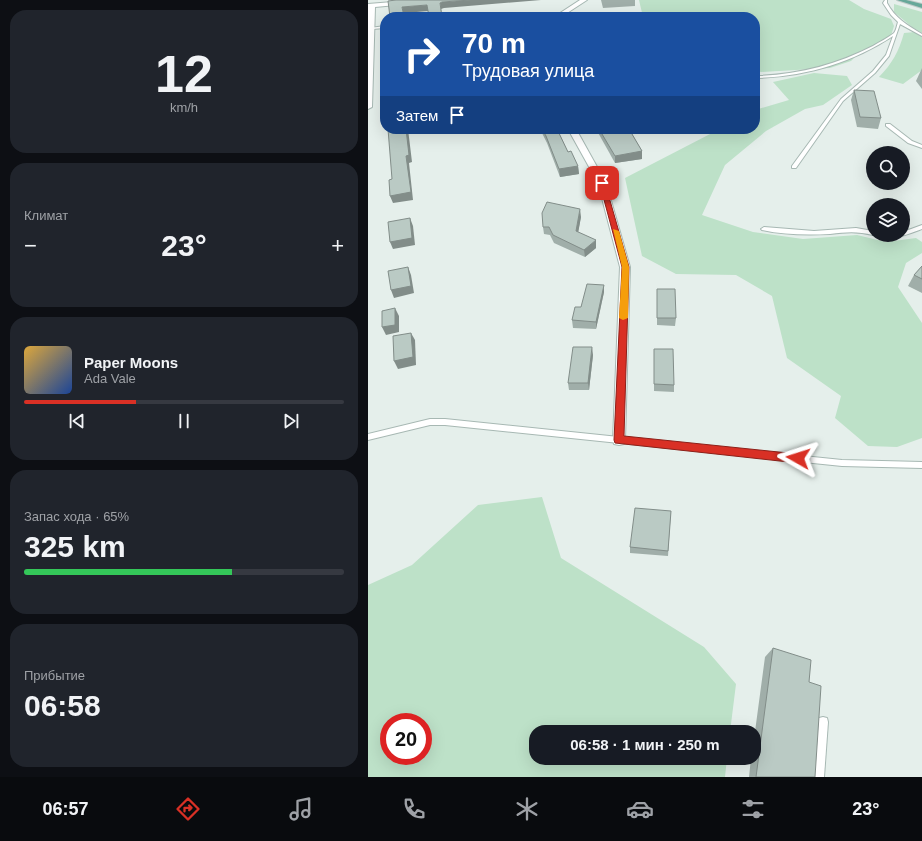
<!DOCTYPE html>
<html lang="ru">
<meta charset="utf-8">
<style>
:root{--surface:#171b24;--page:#20242c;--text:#f1f3f6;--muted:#9ea1a6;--line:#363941;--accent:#d93025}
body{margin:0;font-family:Arial,sans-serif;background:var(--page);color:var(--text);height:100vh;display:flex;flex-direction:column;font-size:15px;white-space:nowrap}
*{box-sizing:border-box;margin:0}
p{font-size:13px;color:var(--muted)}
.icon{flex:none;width:22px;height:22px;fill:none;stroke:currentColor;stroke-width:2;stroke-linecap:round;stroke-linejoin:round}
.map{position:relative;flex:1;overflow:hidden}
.panel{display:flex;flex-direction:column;gap:10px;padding:10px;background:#0d0f14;width:368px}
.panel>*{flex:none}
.guide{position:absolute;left:12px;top:12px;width:380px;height:122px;border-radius:16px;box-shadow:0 4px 16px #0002;background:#1a4fa0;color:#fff;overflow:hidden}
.controls{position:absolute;left:498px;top:146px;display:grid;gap:8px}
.controls a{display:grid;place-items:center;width:44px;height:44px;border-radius:50%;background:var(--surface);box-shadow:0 4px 16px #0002;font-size:20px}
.speed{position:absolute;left:12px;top:713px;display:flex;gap:8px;font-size:20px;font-weight:700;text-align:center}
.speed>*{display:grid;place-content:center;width:52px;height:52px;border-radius:50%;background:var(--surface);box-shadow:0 4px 16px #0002;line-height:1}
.speed .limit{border:6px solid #d22;background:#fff;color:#111}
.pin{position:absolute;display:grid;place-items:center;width:34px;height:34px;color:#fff;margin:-17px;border-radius:8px;box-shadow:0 2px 6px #0006}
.me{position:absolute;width:44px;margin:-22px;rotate:276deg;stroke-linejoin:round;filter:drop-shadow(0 0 3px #0008)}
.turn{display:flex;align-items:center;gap:14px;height:84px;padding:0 16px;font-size:18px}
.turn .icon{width:52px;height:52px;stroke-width:2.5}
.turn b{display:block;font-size:28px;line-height:34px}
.then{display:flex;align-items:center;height:38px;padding:0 16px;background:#0003;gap:8px;font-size:15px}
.big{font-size:30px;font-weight:600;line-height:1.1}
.panel .tile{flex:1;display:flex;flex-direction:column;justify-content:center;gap:6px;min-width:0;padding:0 14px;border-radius:16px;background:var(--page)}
.panel .dial{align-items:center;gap:0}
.dial b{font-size:52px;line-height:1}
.song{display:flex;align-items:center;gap:12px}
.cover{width:48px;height:48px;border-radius:6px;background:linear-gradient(135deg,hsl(40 70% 55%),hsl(220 70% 35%))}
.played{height:4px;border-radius:2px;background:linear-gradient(90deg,var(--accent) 35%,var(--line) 35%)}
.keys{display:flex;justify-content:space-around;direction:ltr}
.heat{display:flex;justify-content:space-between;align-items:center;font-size:22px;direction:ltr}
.charge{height:6px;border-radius:3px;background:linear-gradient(90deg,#34c759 65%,var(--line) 0)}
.trip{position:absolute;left:161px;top:725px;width:232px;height:40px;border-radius:16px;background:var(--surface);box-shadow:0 4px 16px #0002;font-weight:600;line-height:40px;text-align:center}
.dock{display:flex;height:64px;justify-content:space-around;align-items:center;background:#090b0e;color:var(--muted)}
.dock .icon{width:28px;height:28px}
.dock .on{color:var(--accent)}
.dock b{font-size:18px;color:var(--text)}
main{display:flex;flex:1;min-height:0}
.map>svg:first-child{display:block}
</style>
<main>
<section class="panel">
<div class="tile dial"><b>12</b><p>km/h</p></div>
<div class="tile"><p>Климат</p>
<div class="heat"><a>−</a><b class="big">23°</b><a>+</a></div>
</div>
<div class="tile">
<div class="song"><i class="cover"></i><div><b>Paper Moons</b><p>Ada Vale</p></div></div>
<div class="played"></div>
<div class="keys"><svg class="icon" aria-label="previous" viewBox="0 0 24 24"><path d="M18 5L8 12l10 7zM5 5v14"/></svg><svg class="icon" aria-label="pause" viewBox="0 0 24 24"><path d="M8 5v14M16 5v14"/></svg><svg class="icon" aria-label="next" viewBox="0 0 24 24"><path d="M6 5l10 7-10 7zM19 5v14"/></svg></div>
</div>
<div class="tile"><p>Запас хода · 65%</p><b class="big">325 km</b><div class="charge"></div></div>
<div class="tile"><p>Прибытие</p><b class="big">06:58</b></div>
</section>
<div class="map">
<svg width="554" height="777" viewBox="0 0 554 777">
<rect width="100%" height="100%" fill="#e5efeb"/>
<g fill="#bde1c8" fill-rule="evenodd">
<polygon points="271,0 481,0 496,9 523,19 526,26 522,39 502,49 494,50 483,61 462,68 393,72 387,70 387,17 275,17"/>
<polygon points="526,4 554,12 554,33 544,27 526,12"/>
<path d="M 547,32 L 554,37 L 554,70 L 535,84 L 511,77 C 524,64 531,51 536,33 Z"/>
<polygon points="446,73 479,76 484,85 455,105 437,109 398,131 357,165 334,215 385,232 435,239 489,235 518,242 548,238 554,242 554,253 538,263 530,287 554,323 554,438 529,447 500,446 467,418 473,396 419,358 404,296 368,275 308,274 274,256 257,178 344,133 342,129 387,129 387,110 421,100 405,82"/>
<path d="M 174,497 L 193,558 L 336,647 L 368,684 L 362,732 L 168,732 L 168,758 L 359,758 L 357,777 L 0,777 L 0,585 L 44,565 L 110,505 ZM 21,722 L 55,722 L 55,756 L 21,756 Z"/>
</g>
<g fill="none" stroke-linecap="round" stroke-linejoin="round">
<g stroke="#a7b8b3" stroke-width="2">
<g id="service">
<path d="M 517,0 L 519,0 L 519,3 C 527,18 539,25 554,34 L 554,36 L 532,24 L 521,56 L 507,73 L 475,101 L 428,168 L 424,168 L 424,166 L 473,99 L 505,71 L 518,55 L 525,36 C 484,63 436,77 387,78 L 387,76 C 429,75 468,65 505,46 C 511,42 520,38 526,33 C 528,31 529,25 530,22 L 523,15 L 515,3 Z"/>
<polygon points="17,26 17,28 4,29 2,28"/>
<polygon points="518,124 522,124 544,141 554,145 554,148 540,143 518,126"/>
<path d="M 554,225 L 554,229 C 543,233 522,242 511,235 L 535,235 L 535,232 Z"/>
<path d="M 396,227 L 446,231 L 488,228 L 505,231 L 505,235 C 489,231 478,232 462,234 C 440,235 416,235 394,230 L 393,229 Z"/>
<polygon points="62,419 77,419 474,460 554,462 554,468 474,466 77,425 62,425 0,440 0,434"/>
<polygon points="455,717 459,718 460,722 456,777 444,777 450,722 451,718"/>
</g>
</g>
<g stroke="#a7b8b3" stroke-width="2">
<g id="minor">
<polygon points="212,0 219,0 193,17 186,17"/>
<polygon points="37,1 39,4 7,7 4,107 0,109 0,4"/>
<polygon points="200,129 208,129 238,183 262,267 257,440 256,444 251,445 246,444 245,440 252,267 230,183"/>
</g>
</g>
<g stroke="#c1cac8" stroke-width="2">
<polygon id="primary" points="529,0 538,0 554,4 554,8"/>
</g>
<use href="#service" fill="#fff" fill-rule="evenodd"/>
<use href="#minor" fill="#fff" fill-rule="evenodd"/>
<use href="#primary" fill="#66a899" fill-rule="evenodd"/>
</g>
<g fill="#a0aea9">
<polygon points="233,0 267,0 267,6 235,8"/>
<polygon points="554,68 554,89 548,81"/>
<polygon points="486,90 513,118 510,129 489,127 483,100"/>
<polygon points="172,129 189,129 200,152 210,166 211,174 192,177 179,143"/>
<polygon points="228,129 261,129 274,151 274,159 247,163"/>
<polygon points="213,217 210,232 228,248 217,257 186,243 182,235 176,234 175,227"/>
<polygon points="554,266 554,293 540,286 546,275"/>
<polygon points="236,285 236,292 228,329 205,328 204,320 213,307"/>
<polygon points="289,289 308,318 307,326 289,325"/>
<polygon points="286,349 306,385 306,392 286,391"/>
<polygon points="225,355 221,390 201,390 200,383"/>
<polygon points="303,511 300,556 262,553 262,547"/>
<polygon points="405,648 447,777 381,777 383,758 386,758 386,739 397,657"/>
</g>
<g fill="#828d89">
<polygon points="103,0 173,0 76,8 73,9 74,17 72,3 74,2"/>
<polygon points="59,5 61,11 36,13 37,17 36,17 34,7"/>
<polygon points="38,129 40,129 44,162 41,163 45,200 25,203 22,196 38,156"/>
<polygon points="274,151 274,159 247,163 247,156"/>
<polygon points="210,166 211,174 192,177 191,169"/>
<polygon points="212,209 213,217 209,239 208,231"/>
<polygon points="42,218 45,226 47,245 25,249 22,242"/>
<polygon points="228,240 228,248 217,257 216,250"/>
<polygon points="40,267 43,275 46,293 26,298 23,290"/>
<polygon points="236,285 236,292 228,329 228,322"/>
<polygon points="27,308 31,316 31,332 18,335 14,327"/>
<polygon points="43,333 47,340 48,365 30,369 26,361"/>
<polygon points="224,347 225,355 221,390 220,383"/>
</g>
<g fill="#bacac4" stroke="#828d89">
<polygon points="28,0 103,0 74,2 72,3 74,17 61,17 59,5 34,7 36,17 22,17 20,1"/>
<polygon points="486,90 506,91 513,118 492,117"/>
<polygon points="20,129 38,129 41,155 38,156 43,192 22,196 21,180 24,179"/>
<polygon points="174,129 189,129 200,152 203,151 210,166 191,169 178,136"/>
<polygon points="231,129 261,129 274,151 247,156"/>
<polygon points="179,202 212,209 208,231 228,240 216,250 185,235 181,227 175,227 174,213"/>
<polygon points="42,218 44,238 22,242 20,222"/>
<polygon points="554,266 554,279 546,275"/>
<polygon points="40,267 43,286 23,290 20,271"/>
<polygon points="219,284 236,285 228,322 204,320 207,307 213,307"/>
<polygon points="289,289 307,289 308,318 289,318"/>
<polygon points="27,308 27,325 14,327 14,311"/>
<polygon points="43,333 45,357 26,361 25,336"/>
<polygon points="205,347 224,347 220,383 200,383"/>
<polygon points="286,349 305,349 306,385 286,384"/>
<polygon points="267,508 303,511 300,551 262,547"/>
<polygon points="405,648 443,660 441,682 453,686 447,777 388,777"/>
</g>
<polygon fill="#d93025" stroke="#8d1f18" points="231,181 237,183 261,267 256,436 430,454 435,458 433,461 430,463 247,443 246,440 254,267"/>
<polygon fill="#f59e0b" points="245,229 251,231 261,267 260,318 255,320 251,318 254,267"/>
</svg>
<div class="controls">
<a><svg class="icon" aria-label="search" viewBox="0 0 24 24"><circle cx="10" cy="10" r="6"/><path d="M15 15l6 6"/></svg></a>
<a><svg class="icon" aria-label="layers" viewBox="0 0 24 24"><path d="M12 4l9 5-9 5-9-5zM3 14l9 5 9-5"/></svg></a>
</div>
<div class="speed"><div class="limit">20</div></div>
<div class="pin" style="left:234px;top:183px;background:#d93025"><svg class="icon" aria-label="arrive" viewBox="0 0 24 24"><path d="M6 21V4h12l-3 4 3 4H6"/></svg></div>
<svg class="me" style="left:430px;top:458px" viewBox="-20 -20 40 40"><path d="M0-17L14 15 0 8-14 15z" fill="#d93025" stroke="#fff" stroke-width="4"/></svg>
<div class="trip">06:58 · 1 мин · 250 m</div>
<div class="guide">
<div class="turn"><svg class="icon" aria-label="right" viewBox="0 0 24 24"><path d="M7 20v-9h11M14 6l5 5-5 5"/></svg><div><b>70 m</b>Трудовая улица</div></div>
<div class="then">Затем<svg class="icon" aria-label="arrive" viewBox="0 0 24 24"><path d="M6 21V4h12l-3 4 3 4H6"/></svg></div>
</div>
</div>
</main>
<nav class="dock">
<b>06:57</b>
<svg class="icon on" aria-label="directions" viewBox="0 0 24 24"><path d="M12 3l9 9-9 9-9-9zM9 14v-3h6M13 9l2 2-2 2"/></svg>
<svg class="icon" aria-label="music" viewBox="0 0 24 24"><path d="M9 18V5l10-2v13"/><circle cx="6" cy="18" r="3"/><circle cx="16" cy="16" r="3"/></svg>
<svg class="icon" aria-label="phone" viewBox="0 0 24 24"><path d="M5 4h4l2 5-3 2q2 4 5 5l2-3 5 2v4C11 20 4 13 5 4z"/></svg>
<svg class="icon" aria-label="climate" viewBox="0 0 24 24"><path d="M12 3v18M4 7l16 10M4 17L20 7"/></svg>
<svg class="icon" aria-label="car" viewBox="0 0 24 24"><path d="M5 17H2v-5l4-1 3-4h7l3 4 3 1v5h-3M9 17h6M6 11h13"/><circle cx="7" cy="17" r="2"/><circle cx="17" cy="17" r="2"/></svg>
<svg class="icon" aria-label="filters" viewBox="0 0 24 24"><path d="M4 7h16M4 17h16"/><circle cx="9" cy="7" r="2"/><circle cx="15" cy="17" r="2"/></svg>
<b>23°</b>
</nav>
